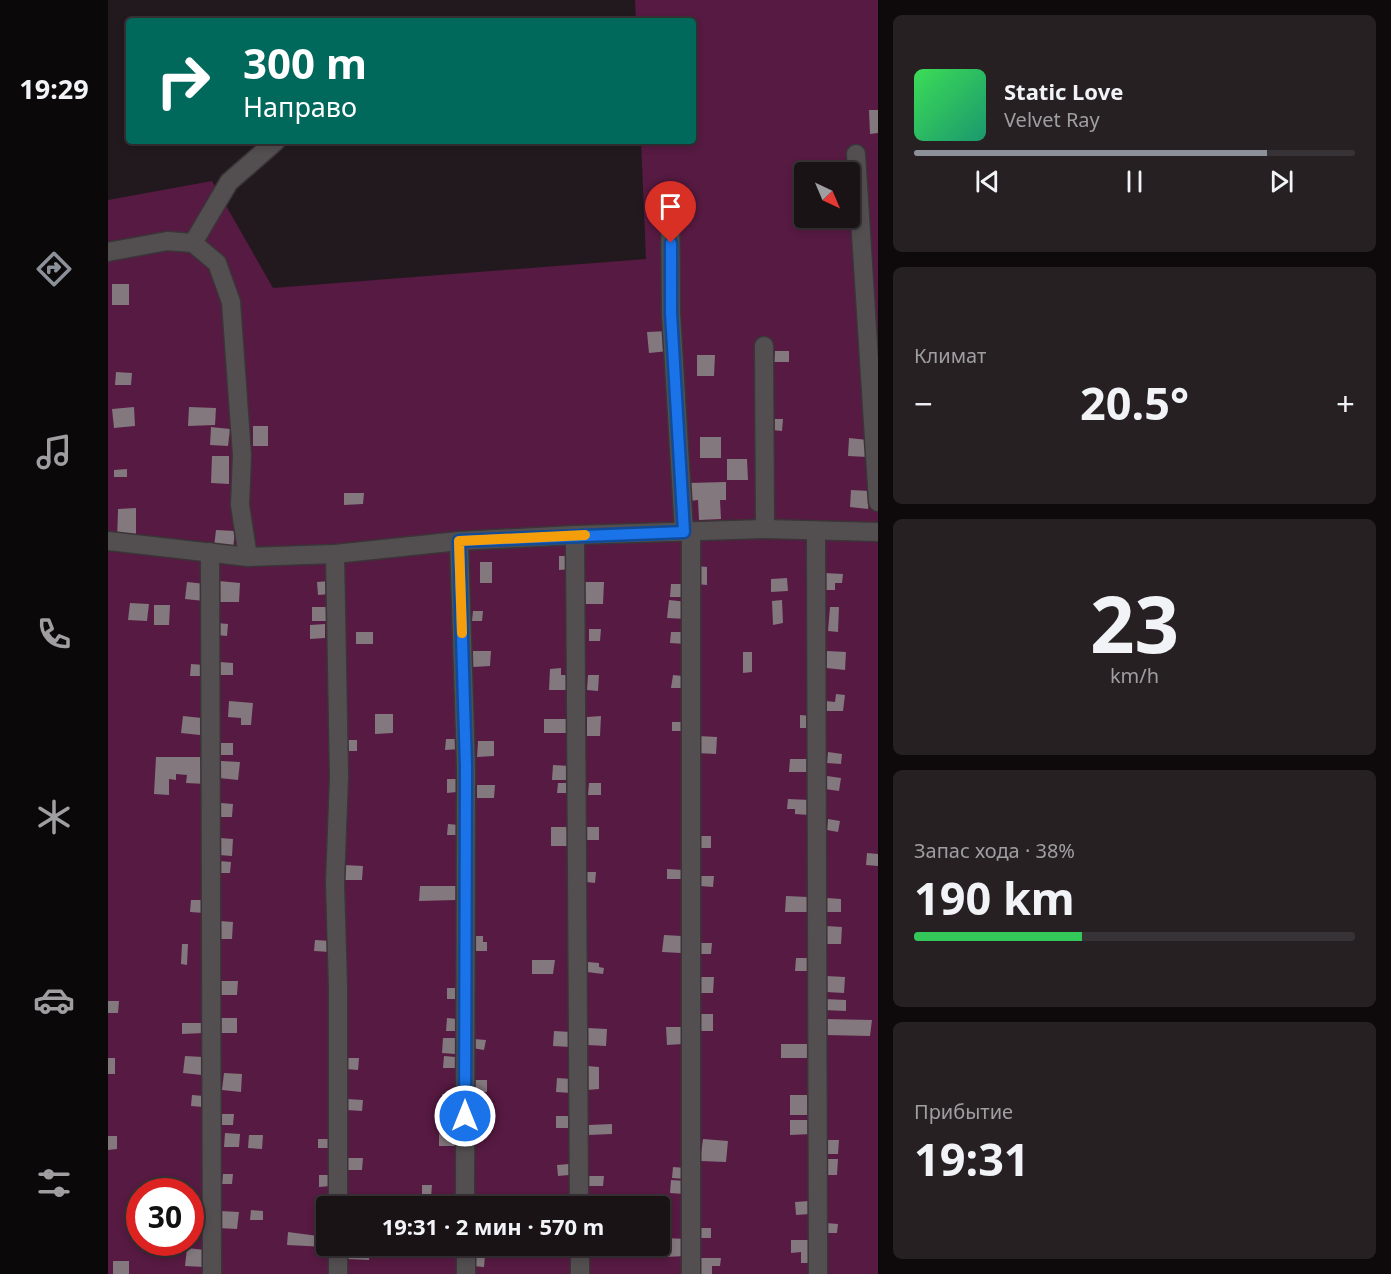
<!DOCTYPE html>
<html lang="ru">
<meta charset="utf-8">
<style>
:root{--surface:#191316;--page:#262023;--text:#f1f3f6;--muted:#9f9ea1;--line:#373235;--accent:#8c9099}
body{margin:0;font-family:"Noto Sans",sans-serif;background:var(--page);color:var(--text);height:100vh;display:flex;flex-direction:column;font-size:22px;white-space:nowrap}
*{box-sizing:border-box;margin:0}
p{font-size:20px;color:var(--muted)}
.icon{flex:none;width:33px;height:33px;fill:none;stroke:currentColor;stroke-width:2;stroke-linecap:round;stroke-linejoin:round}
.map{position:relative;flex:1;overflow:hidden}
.drawer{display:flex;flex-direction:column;gap:15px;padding:15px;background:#0e0a0c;width:513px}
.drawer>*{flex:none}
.guide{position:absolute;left:18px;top:18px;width:570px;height:126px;border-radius:6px;box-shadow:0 3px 9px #0003,0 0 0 2px var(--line);background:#00695c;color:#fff;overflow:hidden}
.needle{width:39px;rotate:136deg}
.tools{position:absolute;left:686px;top:162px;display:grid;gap:12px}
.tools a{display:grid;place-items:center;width:66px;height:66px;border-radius:6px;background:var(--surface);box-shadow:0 3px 9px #0003,0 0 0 2px var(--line);font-size:30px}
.speed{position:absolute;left:18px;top:1178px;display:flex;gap:12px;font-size:30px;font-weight:700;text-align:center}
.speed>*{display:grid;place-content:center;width:78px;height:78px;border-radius:50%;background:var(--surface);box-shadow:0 3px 9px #0003,0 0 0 2px var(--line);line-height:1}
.speed .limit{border:9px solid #d22;background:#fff;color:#111}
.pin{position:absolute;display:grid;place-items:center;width:51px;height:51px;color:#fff;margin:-62px -26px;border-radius:50% 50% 50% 0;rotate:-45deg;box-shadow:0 0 6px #0007}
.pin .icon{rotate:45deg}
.me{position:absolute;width:66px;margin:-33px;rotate:0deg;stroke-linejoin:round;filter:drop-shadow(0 0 4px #0008)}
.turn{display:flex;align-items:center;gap:21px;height:126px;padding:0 18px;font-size:27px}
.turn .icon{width:78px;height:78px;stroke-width:2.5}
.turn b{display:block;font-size:42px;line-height:51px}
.big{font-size:45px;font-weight:700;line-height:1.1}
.drawer .tile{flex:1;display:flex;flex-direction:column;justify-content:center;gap:9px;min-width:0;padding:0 21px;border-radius:9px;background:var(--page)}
.drawer .dial{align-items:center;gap:0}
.dial b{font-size:78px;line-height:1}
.song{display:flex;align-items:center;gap:18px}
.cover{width:72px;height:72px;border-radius:9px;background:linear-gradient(135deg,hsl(130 70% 55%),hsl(160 70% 35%))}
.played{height:6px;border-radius:3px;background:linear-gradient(90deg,var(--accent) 80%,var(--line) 80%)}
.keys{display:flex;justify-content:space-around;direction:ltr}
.heat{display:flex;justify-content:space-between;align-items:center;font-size:33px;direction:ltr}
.charge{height:9px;border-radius:4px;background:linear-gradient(90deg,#34c759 38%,var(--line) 0)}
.trip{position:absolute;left:208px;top:1196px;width:354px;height:60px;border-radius:6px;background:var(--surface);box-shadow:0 3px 9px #0003,0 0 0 2px var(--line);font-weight:700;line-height:60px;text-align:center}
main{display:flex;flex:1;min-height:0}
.dock{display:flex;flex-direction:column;width:108px;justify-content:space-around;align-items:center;background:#0a0809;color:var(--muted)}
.dock .icon{width:42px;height:42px}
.dock .current{color:var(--accent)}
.dock b{font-size:27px;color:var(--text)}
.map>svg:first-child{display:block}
</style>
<main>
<nav class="dock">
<b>19:29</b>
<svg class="icon current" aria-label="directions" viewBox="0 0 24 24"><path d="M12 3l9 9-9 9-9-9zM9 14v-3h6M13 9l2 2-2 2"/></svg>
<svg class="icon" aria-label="music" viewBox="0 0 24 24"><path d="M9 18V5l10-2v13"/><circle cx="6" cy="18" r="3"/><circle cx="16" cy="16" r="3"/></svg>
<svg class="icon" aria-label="phone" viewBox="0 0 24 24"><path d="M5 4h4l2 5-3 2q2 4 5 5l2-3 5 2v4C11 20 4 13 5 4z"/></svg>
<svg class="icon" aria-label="climate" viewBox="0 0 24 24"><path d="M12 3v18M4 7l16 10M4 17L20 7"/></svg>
<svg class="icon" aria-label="car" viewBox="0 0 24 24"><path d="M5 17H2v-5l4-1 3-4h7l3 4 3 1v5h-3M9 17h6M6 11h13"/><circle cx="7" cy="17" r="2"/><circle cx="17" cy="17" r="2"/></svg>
<svg class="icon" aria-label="filters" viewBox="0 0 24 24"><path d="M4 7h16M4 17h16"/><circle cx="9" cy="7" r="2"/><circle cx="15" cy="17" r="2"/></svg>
</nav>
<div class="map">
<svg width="770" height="1274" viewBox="0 0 770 1274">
<rect width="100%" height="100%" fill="#21191e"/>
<path fill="#571a42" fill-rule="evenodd" d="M 527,0 L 770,0 L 770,1274 L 0,1274 L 0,200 L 104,181 L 165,288 L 538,259 L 533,141 L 585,141 L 585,21 L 528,21 ZM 696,172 L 741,172 L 741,218 L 696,218 ZM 32,1191 L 82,1191 L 82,1242 L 32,1242 ZM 219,1206 L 552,1206 L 552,1245 L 219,1245 Z"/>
<g fill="#83787e">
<polygon points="761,110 770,110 770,133 762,134"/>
<rect x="4" y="284" width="17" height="21"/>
<polygon points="560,331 561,351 541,353 539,332"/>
<polygon points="667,351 681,351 681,362 666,362"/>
<polygon points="589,355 607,355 606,376 589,376"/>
<polygon points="8,372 24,373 23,385 7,385"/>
<polygon points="26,407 27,426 6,428 4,409"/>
<polygon points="81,407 108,408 107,425 80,426"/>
<polygon points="665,419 675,419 674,431 664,430"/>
<rect x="145" y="426" width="15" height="20"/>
<polygon points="103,427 122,429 120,446 102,445"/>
<rect x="592" y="437" width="21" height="21"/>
<polygon points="741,438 760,440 759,457 740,456"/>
<polygon points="104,456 121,456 121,484 103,483"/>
<polygon points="619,459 639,459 640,480 619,480"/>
<polygon points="19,469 19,477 6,477 6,470"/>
<polygon points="618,482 618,500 612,500 613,519 591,520 590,500 581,501 580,483"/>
<polygon points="743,490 762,491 760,509 742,507"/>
<polygon points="236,493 256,493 255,504 236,505"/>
<polygon points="28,508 28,535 9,541 10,509"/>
<polygon points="108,530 127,531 125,549 106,547"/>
<polygon points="451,556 463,556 463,569 451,570"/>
<rect x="372" y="562" width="12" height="21"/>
<polygon points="589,566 599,567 599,585 588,584"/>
<polygon points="717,573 735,574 734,583 727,583 727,590 716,590"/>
<polygon points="679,578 680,591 663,592 663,579"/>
<polygon points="111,581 132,583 131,602 109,602"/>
<polygon points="222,581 223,594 210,595 209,582"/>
<polygon points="79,582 98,584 96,601 77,599"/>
<polygon points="477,582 496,582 495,604 476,604"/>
<polygon points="563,584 576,584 576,597 562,597"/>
<polygon points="561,600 579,602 578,619 559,618"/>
<polygon points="674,600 675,623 665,625 664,601"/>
<polygon points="22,603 41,604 39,621 20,620"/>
<polygon points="46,605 62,605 61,625 46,625"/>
<rect x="204" y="607" width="15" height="14"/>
<polygon points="722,607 731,607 730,632 720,631"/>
<polygon points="365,611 375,611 374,621 364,621"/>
<polygon points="109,623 120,624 119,636 108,635"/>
<polygon points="217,624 217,638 202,639 202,625"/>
<polygon points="481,629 493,629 492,641 481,641"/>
<rect x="248" y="632" width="17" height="12"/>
<polygon points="563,632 578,632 577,644 562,643"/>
<polygon points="365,651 383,651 382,666 365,667"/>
<polygon points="719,651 738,652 737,670 718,668"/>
<polygon points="635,652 644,652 644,672 635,673"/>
<polygon points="112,662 125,663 125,675 112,675"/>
<polygon points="83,664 96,665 96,676 82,676"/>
<polygon points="453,668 453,675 459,675 458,690 441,690 442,669"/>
<polygon points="480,675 491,675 490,691 479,690"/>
<polygon points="565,675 575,676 574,688 563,688"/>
<polygon points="728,694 737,695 735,711 717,711 718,701 727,702"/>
<polygon points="121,701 145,703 143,725 133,725 133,718 120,717"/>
<polygon points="267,714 285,714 285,733 267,734"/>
<polygon points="692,715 704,716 704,728 692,728"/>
<polygon points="75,716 94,718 92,735 73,733"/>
<polygon points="493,716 492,736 479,736 479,717"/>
<polygon points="436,719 463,719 462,733 436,733"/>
<rect x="564" y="722" width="13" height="9"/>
<polygon points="590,736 609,737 608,754 589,753"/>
<polygon points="338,739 353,739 352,749 337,750"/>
<rect x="238" y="740" width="11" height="11"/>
<polygon points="370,741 386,741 386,756 369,757"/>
<rect x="108" y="743" width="17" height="12"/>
<polygon points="720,752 734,754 733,764 719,763"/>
<polygon points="48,757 94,757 98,784 78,783 79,775 68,774 68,780 61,779 61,795 46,794"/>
<polygon points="682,759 706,759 706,772 681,772"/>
<polygon points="113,761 132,762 130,780 111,778"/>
<polygon points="445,765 463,766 462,780 444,780"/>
<polygon points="719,776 733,778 731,791 717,789"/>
<polygon points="339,779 349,779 349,792 339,793"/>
<polygon points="450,783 465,783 464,793 449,793"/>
<polygon points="481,783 493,783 493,795 480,795"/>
<polygon points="369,785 387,785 386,798 369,798"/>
<polygon points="680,799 702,800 701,815 687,814 687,809 679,809"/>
<polygon points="113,803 125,804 124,817 112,817"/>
<polygon points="720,819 732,821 730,832 719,830"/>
<polygon points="340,824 351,825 350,835 339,835"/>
<polygon points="443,827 463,827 462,846 443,846"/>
<rect x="479" y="827" width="12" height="13"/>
<polygon points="592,836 603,836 603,848 593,848"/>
<polygon points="112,838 125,839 124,856 111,855"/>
<polygon points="759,853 770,854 770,866 758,865"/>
<polygon points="111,861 123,862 122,873 111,873"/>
<polygon points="236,865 255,866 254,880 236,880"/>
<polygon points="559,869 576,870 576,879 559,879"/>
<polygon points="478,872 488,872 487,883 478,882"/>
<polygon points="593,876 606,876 605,887 592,886"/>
<polygon points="312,886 349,886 348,900 311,901"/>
<polygon points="678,896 700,897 699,912 677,912"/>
<polygon points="719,898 733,899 733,912 719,912"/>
<polygon points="83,900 97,900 96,913 82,912"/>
<polygon points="112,921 125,922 124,939 112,939"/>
<polygon points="718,926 734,927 733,944 718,944"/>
<polygon points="556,935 574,936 573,953 554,952"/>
<polygon points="365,936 375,936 375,942 379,942 379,951 365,951"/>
<polygon points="207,940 224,941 222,952 206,951"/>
<polygon points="593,943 604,943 603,954 592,954"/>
<polygon points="74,944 80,944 79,965 73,964"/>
<polygon points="688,958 704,958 704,971 687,971"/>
<polygon points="424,960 447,960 445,974 424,974"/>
<polygon points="480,962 491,963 491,967 496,968 495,974 479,972"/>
<polygon points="718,976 737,977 736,993 718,992"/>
<polygon points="589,977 606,977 605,993 589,993"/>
<polygon points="113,981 130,981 129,995 112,995"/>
<rect x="339" y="988" width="9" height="11"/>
<polygon points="716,999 738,1000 738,1011 715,1010"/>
<polygon points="0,1001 11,1001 10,1013 0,1013"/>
<polygon points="590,1014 605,1014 605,1031 591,1031"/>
<rect x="113" y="1018" width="16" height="15"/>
<polygon points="339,1018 350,1019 349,1031 338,1031"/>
<polygon points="717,1019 764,1020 762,1036 716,1035"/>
<polygon points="74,1023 96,1023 96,1033 74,1034"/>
<polygon points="558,1027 576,1027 575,1044 559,1045"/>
<polygon points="480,1028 499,1029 498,1046 479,1045"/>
<polygon points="446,1031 463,1032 462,1047 445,1046"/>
<polygon points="335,1038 348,1038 347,1054 334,1053"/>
<polygon points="366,1039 378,1040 376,1050 364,1048"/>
<polygon points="673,1044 702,1044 701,1058 673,1058"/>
<polygon points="77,1056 95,1057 94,1075 75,1073"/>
<polygon points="336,1056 348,1057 348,1068 335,1068"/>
<rect x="0" y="1058" width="7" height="16"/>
<polygon points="238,1058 251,1058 250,1070 238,1069"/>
<polygon points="479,1066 491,1067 491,1089 479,1090"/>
<polygon points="116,1073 134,1074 133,1092 114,1090"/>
<polygon points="449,1078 464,1079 463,1093 448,1092"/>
<polygon points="364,1080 379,1080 379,1092 364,1093"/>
<polygon points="334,1094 349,1095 349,1110 334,1110"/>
<polygon points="84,1095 96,1096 95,1107 83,1106"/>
<polygon points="682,1095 703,1095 702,1115 682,1115"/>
<polygon points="239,1099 255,1100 254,1111 238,1110"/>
<polygon points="113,1114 126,1114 125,1125 112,1125"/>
<polygon points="448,1116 461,1116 460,1128 448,1128"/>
<polygon points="367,1119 382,1120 381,1134 366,1134"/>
<polygon points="682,1120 704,1120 704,1134 682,1135"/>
<polygon points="504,1124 504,1134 480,1135 480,1125"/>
<polygon points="117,1133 132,1134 131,1147 116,1147"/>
<polygon points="331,1134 348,1135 348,1146 331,1146"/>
<polygon points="141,1135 155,1135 154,1149 140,1148"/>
<polygon points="0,1136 9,1136 9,1149 0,1150"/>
<polygon points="210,1139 222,1139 221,1148 210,1148"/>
<polygon points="595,1139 620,1141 618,1162 592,1161"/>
<polygon points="718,1140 731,1140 730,1154 717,1154"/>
<polygon points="237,1158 255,1158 254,1170 236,1170"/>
<polygon points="717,1159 730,1159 729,1175 717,1175"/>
<polygon points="461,1164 461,1175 450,1176 449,1165"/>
<polygon points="565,1167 578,1168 577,1179 564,1178"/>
<polygon points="115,1174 125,1174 124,1184 114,1184"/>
<polygon points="211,1175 223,1175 222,1186 211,1187"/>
<polygon points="477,1176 496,1176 495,1186 477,1186"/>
<polygon points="563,1180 577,1181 576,1194 562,1193"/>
<polygon points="314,1185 324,1185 323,1197 314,1198"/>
<polygon points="367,1194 379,1194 378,1205 367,1205"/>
<polygon points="701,1201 702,1214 688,1215 687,1202"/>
<polygon points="208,1208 219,1209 219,1223 207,1224"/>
<polygon points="143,1210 155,1211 155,1220 142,1220"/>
<polygon points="112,1211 131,1212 129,1229 110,1228"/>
<polygon points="718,1223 730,1224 729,1233 717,1233"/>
<rect x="592" y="1228" width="11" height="10"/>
<polygon points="180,1232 210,1236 210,1239 219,1240 219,1247 179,1245"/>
<polygon points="557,1238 578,1239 578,1256 557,1257"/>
<polygon points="683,1240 701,1240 701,1263 693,1263 693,1252 683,1253"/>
<polygon points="239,1247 262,1248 261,1260 238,1259"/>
<polygon points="79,1248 97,1250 96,1267 77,1266"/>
<polygon points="365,1256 377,1256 376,1267 364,1266"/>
<polygon points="593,1258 613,1258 612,1266 604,1266 604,1274 593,1274"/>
<rect x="5" y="1261" width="16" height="13"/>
</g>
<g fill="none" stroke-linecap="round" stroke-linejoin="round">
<g stroke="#3b3438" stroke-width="21">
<g id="minor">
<polyline points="748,154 770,502"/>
<polyline points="562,197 563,313 576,532"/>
<polyline points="85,243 121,182 168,141"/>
<polyline points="0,252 59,241 85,243 109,263 123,302 134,455 132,505 140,557"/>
<polyline points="656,346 657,529"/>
<polyline points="708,531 710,1274"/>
<polyline points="467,535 471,1206"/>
<polyline points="0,541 140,557 227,554 351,541 467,535 657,529 770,532"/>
<polyline points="351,541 358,767 357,1206"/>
<polyline points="102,552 104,1274"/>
<polyline points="227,554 231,777 227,883 230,988 230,1206"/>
<polyline points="358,1245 358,1274"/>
<polyline points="472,1245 472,1274"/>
<polyline points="230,1274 230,1245"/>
<polyline points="583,1274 583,532"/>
</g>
</g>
<use href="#minor" stroke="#534f51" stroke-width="18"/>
</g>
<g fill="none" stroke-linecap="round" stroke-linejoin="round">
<g stroke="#114b97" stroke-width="15">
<polyline id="route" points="357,1116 358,767 351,541 576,532 563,313 563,243"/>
</g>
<use href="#route" stroke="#1a73e8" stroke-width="10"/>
<polyline stroke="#f59e0b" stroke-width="10" points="354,633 351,541 477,535"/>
</g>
</svg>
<div class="tools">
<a><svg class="needle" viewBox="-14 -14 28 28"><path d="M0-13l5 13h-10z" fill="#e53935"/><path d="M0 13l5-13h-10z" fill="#9f9ea1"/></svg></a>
</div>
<div class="speed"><div class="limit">30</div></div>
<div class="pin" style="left:563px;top:243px;background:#d93025"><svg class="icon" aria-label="arrive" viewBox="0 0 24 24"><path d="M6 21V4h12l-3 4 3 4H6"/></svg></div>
<svg class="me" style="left:357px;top:1116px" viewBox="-20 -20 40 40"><circle r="17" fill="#1a73e8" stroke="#fff" stroke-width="3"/><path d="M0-11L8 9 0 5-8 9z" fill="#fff"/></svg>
<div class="trip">19:31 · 2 мин · 570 m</div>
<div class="guide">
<div class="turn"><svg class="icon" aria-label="right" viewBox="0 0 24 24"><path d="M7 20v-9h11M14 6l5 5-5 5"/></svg><div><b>300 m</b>Направо</div></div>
</div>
</div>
<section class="drawer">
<div class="tile">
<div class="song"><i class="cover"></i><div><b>Static Love</b><p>Velvet Ray</p></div></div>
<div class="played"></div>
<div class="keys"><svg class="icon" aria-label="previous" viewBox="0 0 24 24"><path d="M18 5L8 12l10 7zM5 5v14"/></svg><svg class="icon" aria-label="pause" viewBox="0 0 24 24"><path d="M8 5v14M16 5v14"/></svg><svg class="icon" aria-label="next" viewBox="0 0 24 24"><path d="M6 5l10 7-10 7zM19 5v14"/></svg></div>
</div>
<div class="tile"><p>Климат</p>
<div class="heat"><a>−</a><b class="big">20.5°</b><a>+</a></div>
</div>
<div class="tile dial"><b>23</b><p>km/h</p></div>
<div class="tile"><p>Запас хода · 38%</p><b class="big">190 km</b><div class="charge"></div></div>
<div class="tile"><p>Прибытие</p><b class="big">19:31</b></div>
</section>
</main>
